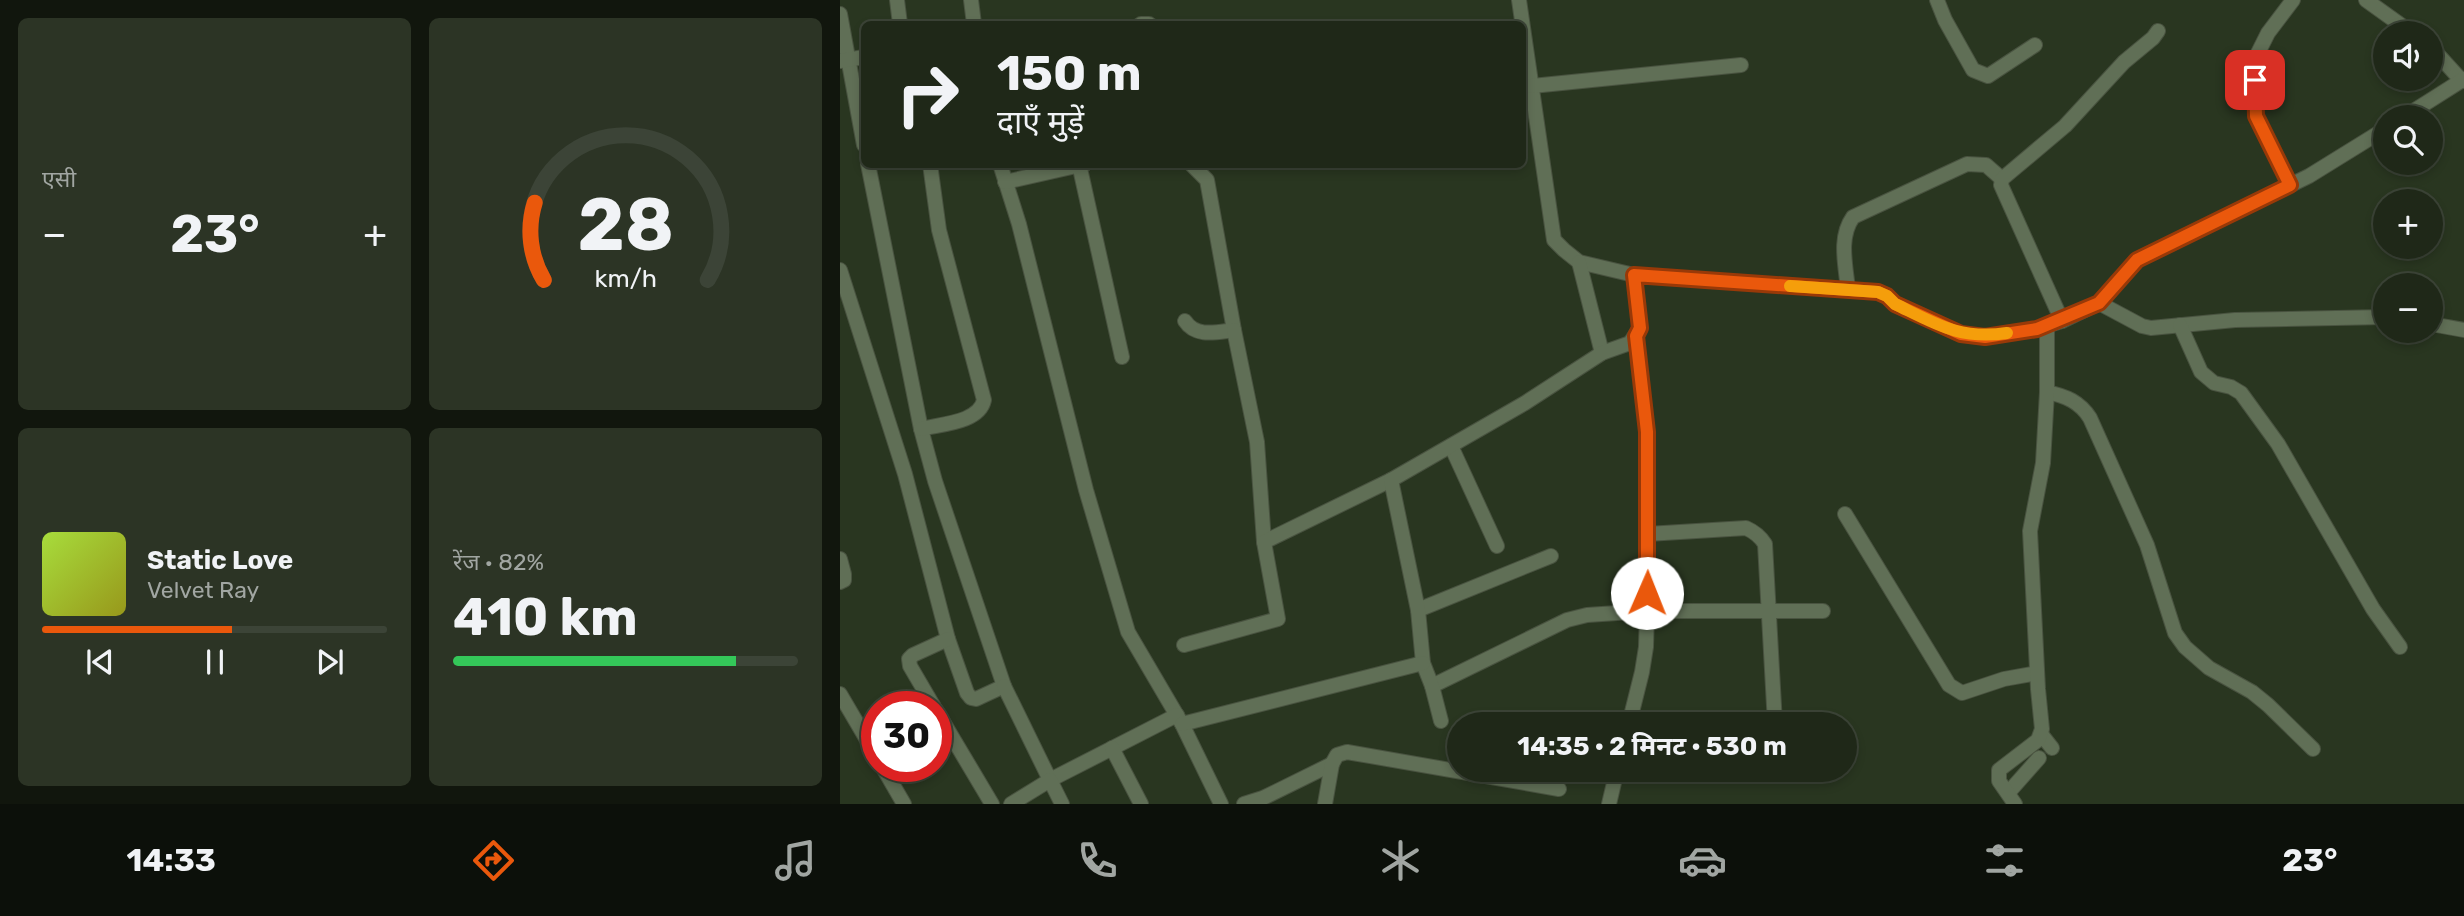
<!DOCTYPE html>
<html lang="hi">
<meta charset="utf-8">
<style>
:root{--surface:#1f2818;--page:#2c3425;--text:#f1f3f6;--muted:#a1a6a2;--line:#3c4437;--accent:#ea580c}
body{margin:0;font-family:Rubik,"Noto Sans Devanagari",sans-serif;background:var(--page);color:var(--text);height:100vh;display:flex;flex-direction:column;font-size:26px;white-space:nowrap}
*{box-sizing:border-box;margin:0}
p{font-size:23px;color:var(--muted)}
.icon{flex:none;width:38px;height:38px;fill:none;stroke:currentColor;stroke-width:2;stroke-linecap:round;stroke-linejoin:round}
.map{position:relative;flex:1;overflow:hidden}
.details{display:flex;flex-direction:column;gap:18px;padding:18px;background:#11160d;width:840px}
.details>*{flex:none}
.guide{position:absolute;left:21px;top:21px;width:665px;height:147px;border-radius:10px;box-shadow:0 4px 10px #0003,0 0 0 2px var(--line);background:#1f2818;color:var(--text);overflow:hidden}
.fabs{position:absolute;left:1533px;top:21px;display:grid;gap:14px}
.fabs a{display:grid;place-items:center;width:70px;height:70px;border-radius:50%;background:var(--surface);box-shadow:0 4px 10px #0003,0 0 0 2px var(--line);font-size:35px}
.speed{position:absolute;left:21px;top:691px;display:flex;gap:14px;font-size:35px;font-weight:700;text-align:center}
.speed>*{display:grid;place-content:center;width:91px;height:91px;border-radius:50%;background:var(--surface);box-shadow:0 4px 10px #0003,0 0 0 2px var(--line);line-height:1}
.speed .limit{border:10px solid #d22;background:#fff;color:#111}
.pin{position:absolute;display:grid;place-items:center;width:60px;height:60px;color:#fff;margin:-30px;border-radius:14px;box-shadow:0 4px 10px #0006}
.me{position:absolute;width:77px;margin:-38px;rotate:1deg;stroke-linejoin:round;filter:drop-shadow(0 0 5px #0008)}
.turn{display:flex;align-items:center;gap:24px;height:147px;padding:0 21px;font-size:32px}
.turn .icon{width:91px;height:91px;stroke-width:2.5}
.turn b{display:block;font-size:49px;line-height:60px}
.big{font-size:52px;font-weight:700;line-height:1.1}
.details .widget{flex:1;display:flex;flex-direction:column;justify-content:center;gap:10px;min-width:0;padding:0 24px;border-radius:10px;background:var(--page)}
.details .dial{align-items:center;gap:0}
.dial svg{height:182px;overflow:visible;fill:none;stroke:var(--line);stroke-width:7;stroke-linecap:round;text-anchor:middle}
.dial text{fill:var(--text);stroke:none}
.song{display:flex;align-items:center;gap:21px}
.cover{width:84px;height:84px;border-radius:10px;background:linear-gradient(135deg,hsl(80 70% 55%),hsl(60 70% 35%))}
.played{height:7px;border-radius:4px;background:linear-gradient(90deg,var(--accent) 55%,var(--line) 55%)}
.keys{display:flex;justify-content:space-around;direction:ltr}
.heat{display:flex;justify-content:space-between;align-items:center;font-size:38px;direction:ltr}
.charge{height:10px;border-radius:5px;background:linear-gradient(90deg,#34c759 82%,var(--line) 0)}
.details .tiles{flex:1;display:grid;gap:18px;grid-template-columns:repeat(2,1fr)}
.trip{position:absolute;left:607px;top:712px;width:410px;height:70px;border-radius:35px;background:var(--surface);box-shadow:0 4px 10px #0003,0 0 0 2px var(--line);font-weight:700;line-height:70px;text-align:center}
.menu{display:flex;height:112px;justify-content:space-around;align-items:center;background:#0c100a;color:var(--muted)}
.menu .icon{width:49px;height:49px}
.menu .current{color:var(--accent)}
.menu b{font-size:32px;color:var(--text)}
main{display:flex;flex:1;min-height:0}
.map>svg:first-child{display:block}
</style>
<main>
<section class="details">
<div class="tiles">
<div class="widget"><p>एसी</p>
<div class="heat"><a>−</a><b class="big">23°</b><a>+</a></div>
</div>
<div class="widget dial"><svg viewBox="0 0 100 80">
<path d="M14 69A42 42 0 1 1 86 69"/>
<path d="M14 69A42 42 0 0 1 10 35" stroke="#ea580c"/>
<text x="50" y="56" font-size="32" font-weight="700">28</text>
<text x="50" y="72" font-size="11">km/h</text>
</svg></div>
<div class="widget">
<div class="song"><i class="cover"></i><div><b>Static Love</b><p>Velvet Ray</p></div></div>
<div class="played"></div>
<div class="keys"><svg class="icon" aria-label="previous" viewBox="0 0 24 24"><path d="M18 5L8 12l10 7zM5 5v14"/></svg><svg class="icon" aria-label="pause" viewBox="0 0 24 24"><path d="M8 5v14M16 5v14"/></svg><svg class="icon" aria-label="next" viewBox="0 0 24 24"><path d="M6 5l10 7-10 7zM19 5v14"/></svg></div>
</div>
<div class="widget"><p>रेंज · 82%</p><b class="big">410 km</b><div class="charge"></div></div>
</div>
</section>
<div class="map">
<svg width="1624" height="804" viewBox="0 0 1624 804">
<rect width="100%" height="100%" fill="#293620"/>
<g fill="none" stroke-linecap="round" stroke-linejoin="round">
<g stroke="#495340" stroke-width="16">
<g id="minor">
<polyline points="57,0 60,24"/>
<polyline points="131,0 134,24"/>
<polyline points="679,0 714,240 724,250 739,262 794,275 1038,292 1047,297 1055,304 1121,334 1145,337 1197,329 1222,321 1259,303 1297,260 1469,176 1545,129"/>
<polyline points="1097,0 1105,20 1133,70 1148,76 1195,45"/>
<polyline points="1526,0 1572,33"/>
<polyline points="0,14 24,145"/>
<polyline points="301,24 309,24"/>
<polyline points="1591,47 1622,81"/>
<polyline points="0,61 24,57"/>
<polyline points="692,86 901,65"/>
<polyline points="1564,117 1624,79"/>
<polyline points="160,164 179,224 246,490 288,632 342,724 381,804"/>
<polyline points="239,164 282,357"/>
<polyline points="165,182 245,164"/>
<polyline points="1450,185 1416,116 1415,80 1418,53 1428,33 1453,0"/>
<polyline points="739,262 762,353"/>
<polyline points="0,270 65,474 108,639 127,693 131,698 136,699 164,686 95,481 81,429 28,164"/>
<path d="M 1008,290 C 1006,266 998,238 1013,217 L 1127,164 L 1146,165 L 1162,179"/>
<polyline points="1259,303 1302,326 1311,328 1395,320 1545,317"/>
<path d="M 345,321 C 356,338 377,332 394,330 L 367,180 L 351,164"/>
<polyline points="1222,321 1161,185 1162,179 1225,126 1284,62 1313,38 1318,31"/>
<polyline points="1591,324 1624,330"/>
<polyline points="1340,325 1361,372 1374,383 1391,387 1401,393 1438,444 1533,609 1560,647"/>
<polyline points="394,330 417,442 424,542"/>
<path d="M 1207,392 C 1226,396 1240,402 1250,418 L 1307,545 L 1335,633 L 1345,647 L 1369,668 L 1412,692 L 1428,705 L 1473,749"/>
<path d="M 81,429 C 100,424 139,423 144,400 L 99,230 L 90,164"/>
<polyline points="611,446 657,546"/>
<polyline points="1005,514 1109,685 1122,693 1164,679 1197,673"/>
<path d="M 807,534 L 906,528 C 915,532 920,536 925,544 L 935,724"/>
<polyline points="0,559 4,574 4,580 0,582"/>
<polyline points="578,610 711,556"/>
<polyline points="344,645 438,619 424,542 551,480"/>
<polyline points="164,686 210,780 337,715"/>
<polyline points="592,686 727,620 747,615 807,611 983,611"/>
<polyline points="0,694 37,757"/>
<polyline points="94,707 70,666 69,659 73,655 108,639"/>
<polyline points="96,710 152,804"/>
<polyline points="601,721 592,686 583,663 578,610 551,480 685,403 762,353 790,343 800,328 794,275"/>
<polyline points="342,724 583,663"/>
<polyline points="789,724 802,672 806,647 807,611 807,432 796,336"/>
<polyline points="1201,734 1212,748"/>
<polyline points="272,748 301,804"/>
<polyline points="42,766 64,804"/>
<polyline points="1168,793 1199,758"/>
<polyline points="171,804 210,780 222,804"/>
<polyline points="404,804 423,798 492,764"/>
<polyline points="485,804 492,764 497,755 507,752 719,789"/>
<polyline points="769,804 777,770"/>
<polyline points="1175,804 1159,781 1159,770 1198,740 1202,729 1198,689 1190,531 1203,463 1207,392 1207,325"/>
</g>
</g>
<use href="#minor" stroke="#606f56" stroke-width="14"/>
</g>
<g fill="none" stroke-linecap="round" stroke-linejoin="round">
<g stroke="#983908" stroke-width="18">
<polyline id="route" points="807,593 807,432 796,336 800,328 794,275 1038,292 1047,296 1055,304 1121,334 1145,337 1197,329 1259,303 1297,260 1450,185 1416,116 1415,80"/>
</g>
<use href="#route" stroke="#ea580c" stroke-width="12"/>
<path stroke="#f59e0b" stroke-width="12" d="M 950,286 L 1038,292 L 1047,296 L 1055,304 C 1096,324 1120,340 1167,333"/>
</g>
</svg>
<div class="fabs">
<a><svg class="icon" aria-label="sound" viewBox="0 0 24 24"><path d="M4 9h4l5-4v14l-5-4H4zM17 9q2 3 0 6"/></svg></a>
<a><svg class="icon" aria-label="search" viewBox="0 0 24 24"><circle cx="10" cy="10" r="6"/><path d="M15 15l6 6"/></svg></a>
<a>+</a>
<a>−</a>
</div>
<div class="speed"><div class="limit">30</div></div>
<div class="pin" style="left:1415px;top:80px;background:#d93025"><svg class="icon" aria-label="arrive" viewBox="0 0 24 24"><path d="M6 21V4h12l-3 4 3 4H6"/></svg></div>
<svg class="me" style="left:807px;top:593px" viewBox="-20 -20 40 40"><circle r="19" fill="#fff"/><path d="M0-13L10 11 0 6-10 11z" fill="#ea580c"/></svg>
<div class="trip">14:35 · 2 मिनट · 530 m</div>
<div class="guide">
<div class="turn"><svg class="icon" aria-label="right" viewBox="0 0 24 24"><path d="M7 20v-9h11M14 6l5 5-5 5"/></svg><div><b>150 m</b>दाएँ मुड़ें</div></div>
</div>
</div>
</main>
<nav class="menu">
<b>14:33</b>
<svg class="icon current" aria-label="directions" viewBox="0 0 24 24"><path d="M12 3l9 9-9 9-9-9zM9 14v-3h6M13 9l2 2-2 2"/></svg>
<svg class="icon" aria-label="music" viewBox="0 0 24 24"><path d="M9 18V5l10-2v13"/><circle cx="6" cy="18" r="3"/><circle cx="16" cy="16" r="3"/></svg>
<svg class="icon" aria-label="phone" viewBox="0 0 24 24"><path d="M5 4h4l2 5-3 2q2 4 5 5l2-3 5 2v4C11 20 4 13 5 4z"/></svg>
<svg class="icon" aria-label="climate" viewBox="0 0 24 24"><path d="M12 3v18M4 7l16 10M4 17L20 7"/></svg>
<svg class="icon" aria-label="car" viewBox="0 0 24 24"><path d="M5 17H2v-5l4-1 3-4h7l3 4 3 1v5h-3M9 17h6M6 11h13"/><circle cx="7" cy="17" r="2"/><circle cx="17" cy="17" r="2"/></svg>
<svg class="icon" aria-label="filters" viewBox="0 0 24 24"><path d="M4 7h16M4 17h16"/><circle cx="9" cy="7" r="2"/><circle cx="15" cy="17" r="2"/></svg>
<b>23°</b>
</nav>
